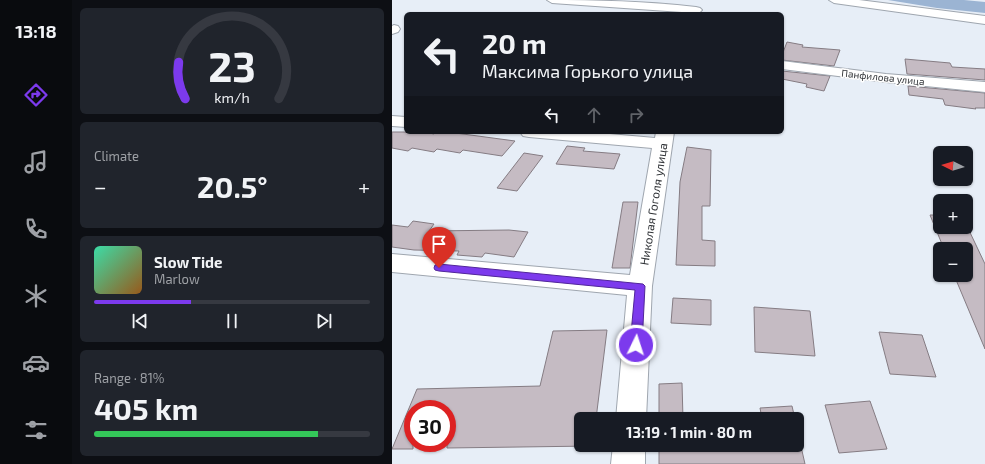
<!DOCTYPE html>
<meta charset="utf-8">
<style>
:root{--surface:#171b24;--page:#20242c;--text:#f1f3f6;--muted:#9ea1a6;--line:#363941;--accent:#7c3aed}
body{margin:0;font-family:"Exo 2",sans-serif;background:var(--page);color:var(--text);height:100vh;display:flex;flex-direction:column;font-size:15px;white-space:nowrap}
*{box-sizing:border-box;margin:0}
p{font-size:13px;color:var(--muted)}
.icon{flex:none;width:22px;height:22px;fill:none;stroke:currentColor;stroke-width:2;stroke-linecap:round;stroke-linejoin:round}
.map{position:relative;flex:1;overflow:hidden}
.drawer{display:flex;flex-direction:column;gap:8px;padding:8px;background:#0d0f14;width:320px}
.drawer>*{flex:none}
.banner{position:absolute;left:12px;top:12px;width:380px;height:122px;border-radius:6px;box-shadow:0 1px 3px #0004;background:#171b24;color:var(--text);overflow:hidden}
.needle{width:26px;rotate:275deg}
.controls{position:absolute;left:541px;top:146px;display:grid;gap:8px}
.controls a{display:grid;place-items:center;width:40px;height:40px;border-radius:6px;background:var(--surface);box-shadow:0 1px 3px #0004;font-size:20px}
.speed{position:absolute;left:12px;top:400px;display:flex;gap:8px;font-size:20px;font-weight:700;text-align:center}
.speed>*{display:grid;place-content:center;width:52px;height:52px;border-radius:50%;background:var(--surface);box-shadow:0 1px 3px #0004;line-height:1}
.speed .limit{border:6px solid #d22;background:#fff;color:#111}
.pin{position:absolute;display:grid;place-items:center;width:34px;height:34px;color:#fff;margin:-41px -17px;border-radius:50% 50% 50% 0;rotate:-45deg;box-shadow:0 0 4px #0007}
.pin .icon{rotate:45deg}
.me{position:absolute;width:44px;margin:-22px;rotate:4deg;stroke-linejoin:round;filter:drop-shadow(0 0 3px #0008)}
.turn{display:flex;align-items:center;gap:14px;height:84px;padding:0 12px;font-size:18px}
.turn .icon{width:52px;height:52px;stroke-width:2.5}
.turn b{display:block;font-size:28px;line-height:34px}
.lanes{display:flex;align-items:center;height:38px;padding:0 12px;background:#0003;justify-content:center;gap:20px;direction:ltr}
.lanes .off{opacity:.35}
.big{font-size:30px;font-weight:700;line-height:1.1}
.drawer .card{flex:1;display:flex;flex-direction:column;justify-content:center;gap:6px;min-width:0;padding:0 14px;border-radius:6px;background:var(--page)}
.drawer .dial{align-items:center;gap:0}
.dial svg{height:104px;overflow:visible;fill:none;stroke:var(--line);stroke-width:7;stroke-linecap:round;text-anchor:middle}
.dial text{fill:var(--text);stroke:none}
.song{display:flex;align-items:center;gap:12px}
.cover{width:48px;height:48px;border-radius:6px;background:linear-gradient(135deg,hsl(160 70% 55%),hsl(30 70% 35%))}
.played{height:4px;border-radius:2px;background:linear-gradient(90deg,var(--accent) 35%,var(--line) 35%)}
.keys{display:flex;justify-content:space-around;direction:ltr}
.heat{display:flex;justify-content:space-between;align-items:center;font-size:22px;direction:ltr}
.charge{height:6px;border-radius:3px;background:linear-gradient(90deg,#34c759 81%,var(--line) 0)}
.trip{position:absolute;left:182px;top:412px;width:230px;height:40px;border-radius:6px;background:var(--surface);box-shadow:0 1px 3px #0004;font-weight:700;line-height:40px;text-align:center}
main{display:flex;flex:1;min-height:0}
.dock{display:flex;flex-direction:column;width:72px;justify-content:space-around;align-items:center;background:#090b0e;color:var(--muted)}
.dock .icon{width:28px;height:28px}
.dock .selected{color:var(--accent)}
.dock b{font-size:18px;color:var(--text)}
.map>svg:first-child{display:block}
</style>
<main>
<nav class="dock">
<b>13:18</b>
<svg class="icon selected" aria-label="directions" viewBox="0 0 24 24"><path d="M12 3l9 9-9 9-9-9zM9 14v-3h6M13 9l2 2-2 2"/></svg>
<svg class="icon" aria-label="music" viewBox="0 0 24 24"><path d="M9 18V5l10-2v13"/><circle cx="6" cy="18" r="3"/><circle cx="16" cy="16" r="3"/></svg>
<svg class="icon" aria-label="phone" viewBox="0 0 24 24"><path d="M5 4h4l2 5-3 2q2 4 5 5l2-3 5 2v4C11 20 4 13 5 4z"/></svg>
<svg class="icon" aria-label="climate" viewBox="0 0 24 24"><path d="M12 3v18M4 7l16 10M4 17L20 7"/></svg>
<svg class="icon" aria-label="car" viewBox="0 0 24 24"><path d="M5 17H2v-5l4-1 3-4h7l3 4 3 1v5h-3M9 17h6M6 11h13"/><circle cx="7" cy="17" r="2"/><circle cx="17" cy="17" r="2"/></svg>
<svg class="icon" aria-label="filters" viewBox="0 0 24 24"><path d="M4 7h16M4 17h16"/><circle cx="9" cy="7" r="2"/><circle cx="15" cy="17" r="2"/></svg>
</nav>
<section class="drawer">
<div class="card dial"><svg viewBox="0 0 100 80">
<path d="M14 69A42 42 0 1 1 86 69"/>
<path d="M14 69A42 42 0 0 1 9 41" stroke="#7c3aed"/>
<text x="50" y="56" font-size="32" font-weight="700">23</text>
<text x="50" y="72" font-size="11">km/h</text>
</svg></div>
<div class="card"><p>Climate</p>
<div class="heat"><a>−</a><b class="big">20.5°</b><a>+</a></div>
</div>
<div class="card">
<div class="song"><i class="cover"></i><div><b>Slow Tide</b><p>Marlow</p></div></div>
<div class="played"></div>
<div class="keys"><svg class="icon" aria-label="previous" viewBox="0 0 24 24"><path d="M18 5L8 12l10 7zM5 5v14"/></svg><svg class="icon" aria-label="pause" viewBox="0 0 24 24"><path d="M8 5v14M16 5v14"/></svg><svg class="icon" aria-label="next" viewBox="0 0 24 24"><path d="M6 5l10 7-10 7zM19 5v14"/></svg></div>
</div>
<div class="card"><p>Range · 81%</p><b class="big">405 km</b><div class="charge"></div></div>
</section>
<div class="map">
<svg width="593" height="464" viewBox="0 0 593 464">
<rect width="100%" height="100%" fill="#e7eef7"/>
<polygon fill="#9bb4d3" points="496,0 572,0 593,2 593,13 545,8"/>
<g fill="#c5bbc3" stroke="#857c83">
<polygon points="395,42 411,45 410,47 448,50 442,66 390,60 390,55"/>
<polygon points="513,59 558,63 560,67 593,69 593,80 515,74"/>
<polygon points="390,71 438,76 432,91 414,87 415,84 390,79"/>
<polygon points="516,86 593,93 593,108 583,108 584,109 553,105 551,99 517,95"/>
<polygon points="0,132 32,132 42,134 44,132 56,132 123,141 110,156 71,150 68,153 45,149 42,152 20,148 16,151 0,148"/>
<polygon points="175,146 193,148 191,151 228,154 222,169 164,164"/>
<polygon points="295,147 319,150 318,206 310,206 310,240 323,241 323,266 284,265 288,182"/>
<polygon points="132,153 151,156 125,191 105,188"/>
<polygon points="231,202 246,202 238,268 220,268"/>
<polygon points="538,215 548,215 548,227 574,227 574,224 593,264 593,349 562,275 574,275 574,249 552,249"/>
<polygon points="21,221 42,224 37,231 117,230 136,232 122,257 93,253 90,257 65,255 67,251 22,250 0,247 0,225 16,227"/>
<polygon points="281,298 319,300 319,325 279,323"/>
<polygon points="362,307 418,311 423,356 363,352"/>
<polygon points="215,330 204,419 189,419 189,445 200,446 55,448 55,409 21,409 21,449 0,449 25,389 148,386 161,331"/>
<polygon points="487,332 530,335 544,377 498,374"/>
<polygon points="290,383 291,419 267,419 267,384"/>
<polygon points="478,401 495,449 447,453 433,405"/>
<polygon points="400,406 403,419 370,419 368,408"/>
<polygon points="405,429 413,464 267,464 267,445 292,445 293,451 365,445 405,445"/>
</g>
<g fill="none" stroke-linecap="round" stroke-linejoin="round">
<g stroke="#9fa6af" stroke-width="2">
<g id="minor">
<path d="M 155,0 C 205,0 254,1 304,7 L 308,8 L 310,10 L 308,12 L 304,13 L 160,3 Z"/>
<polygon points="437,0 467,0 593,16 593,24 442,3"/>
<polygon points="2,25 6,26 8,29 6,32 0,34 0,26"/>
<polygon points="390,61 494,74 593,82 593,92 494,82 390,69"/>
<polygon points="0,116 14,117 14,127 0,126"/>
<polygon points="128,132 195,132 263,138 264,132 282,132 260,286 254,419 224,419 235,295 0,272 0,254 238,275 260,148 137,137 131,136"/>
<polygon points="221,445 253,445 253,464 219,464"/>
</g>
</g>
<use href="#minor" fill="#fff" fill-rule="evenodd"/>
</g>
<polygon fill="#7c3aed" stroke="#51269a" points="47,264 251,284 253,286 250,345 248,349 244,350 240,349 238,345 243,290 47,271 43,270 42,268 43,265"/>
<g text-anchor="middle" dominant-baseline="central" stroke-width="3" stroke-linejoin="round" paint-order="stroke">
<g font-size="10" fill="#303337" stroke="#fff">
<text transform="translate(491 77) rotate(6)">Панфилова улица</text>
</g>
<g font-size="12" fill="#303337" stroke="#fff">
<text transform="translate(261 204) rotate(-81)">Николая Гоголя улица</text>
</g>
</g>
</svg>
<div class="controls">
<a><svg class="needle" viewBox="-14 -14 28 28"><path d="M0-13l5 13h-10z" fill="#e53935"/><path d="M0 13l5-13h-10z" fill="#9ea1a6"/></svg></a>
<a>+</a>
<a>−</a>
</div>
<div class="speed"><div class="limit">30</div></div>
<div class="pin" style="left:47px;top:268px;background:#d93025"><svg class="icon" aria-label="arrive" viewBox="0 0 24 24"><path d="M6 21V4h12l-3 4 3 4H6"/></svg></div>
<svg class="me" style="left:244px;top:345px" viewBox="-20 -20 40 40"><circle r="17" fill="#7c3aed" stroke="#fff" stroke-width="3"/><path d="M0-11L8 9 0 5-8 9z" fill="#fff"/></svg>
<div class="trip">13:19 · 1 min · 80 m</div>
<div class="banner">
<div class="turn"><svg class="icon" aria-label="left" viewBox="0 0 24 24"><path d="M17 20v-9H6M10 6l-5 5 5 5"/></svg><div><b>20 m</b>Максима Горького улица</div></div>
<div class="lanes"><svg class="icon" aria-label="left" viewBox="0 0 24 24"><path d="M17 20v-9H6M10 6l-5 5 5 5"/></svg><svg class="icon off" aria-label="ahead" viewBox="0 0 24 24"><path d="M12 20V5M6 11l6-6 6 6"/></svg><svg class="icon off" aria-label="right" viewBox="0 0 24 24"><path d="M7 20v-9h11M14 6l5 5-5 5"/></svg></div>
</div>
</div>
</main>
